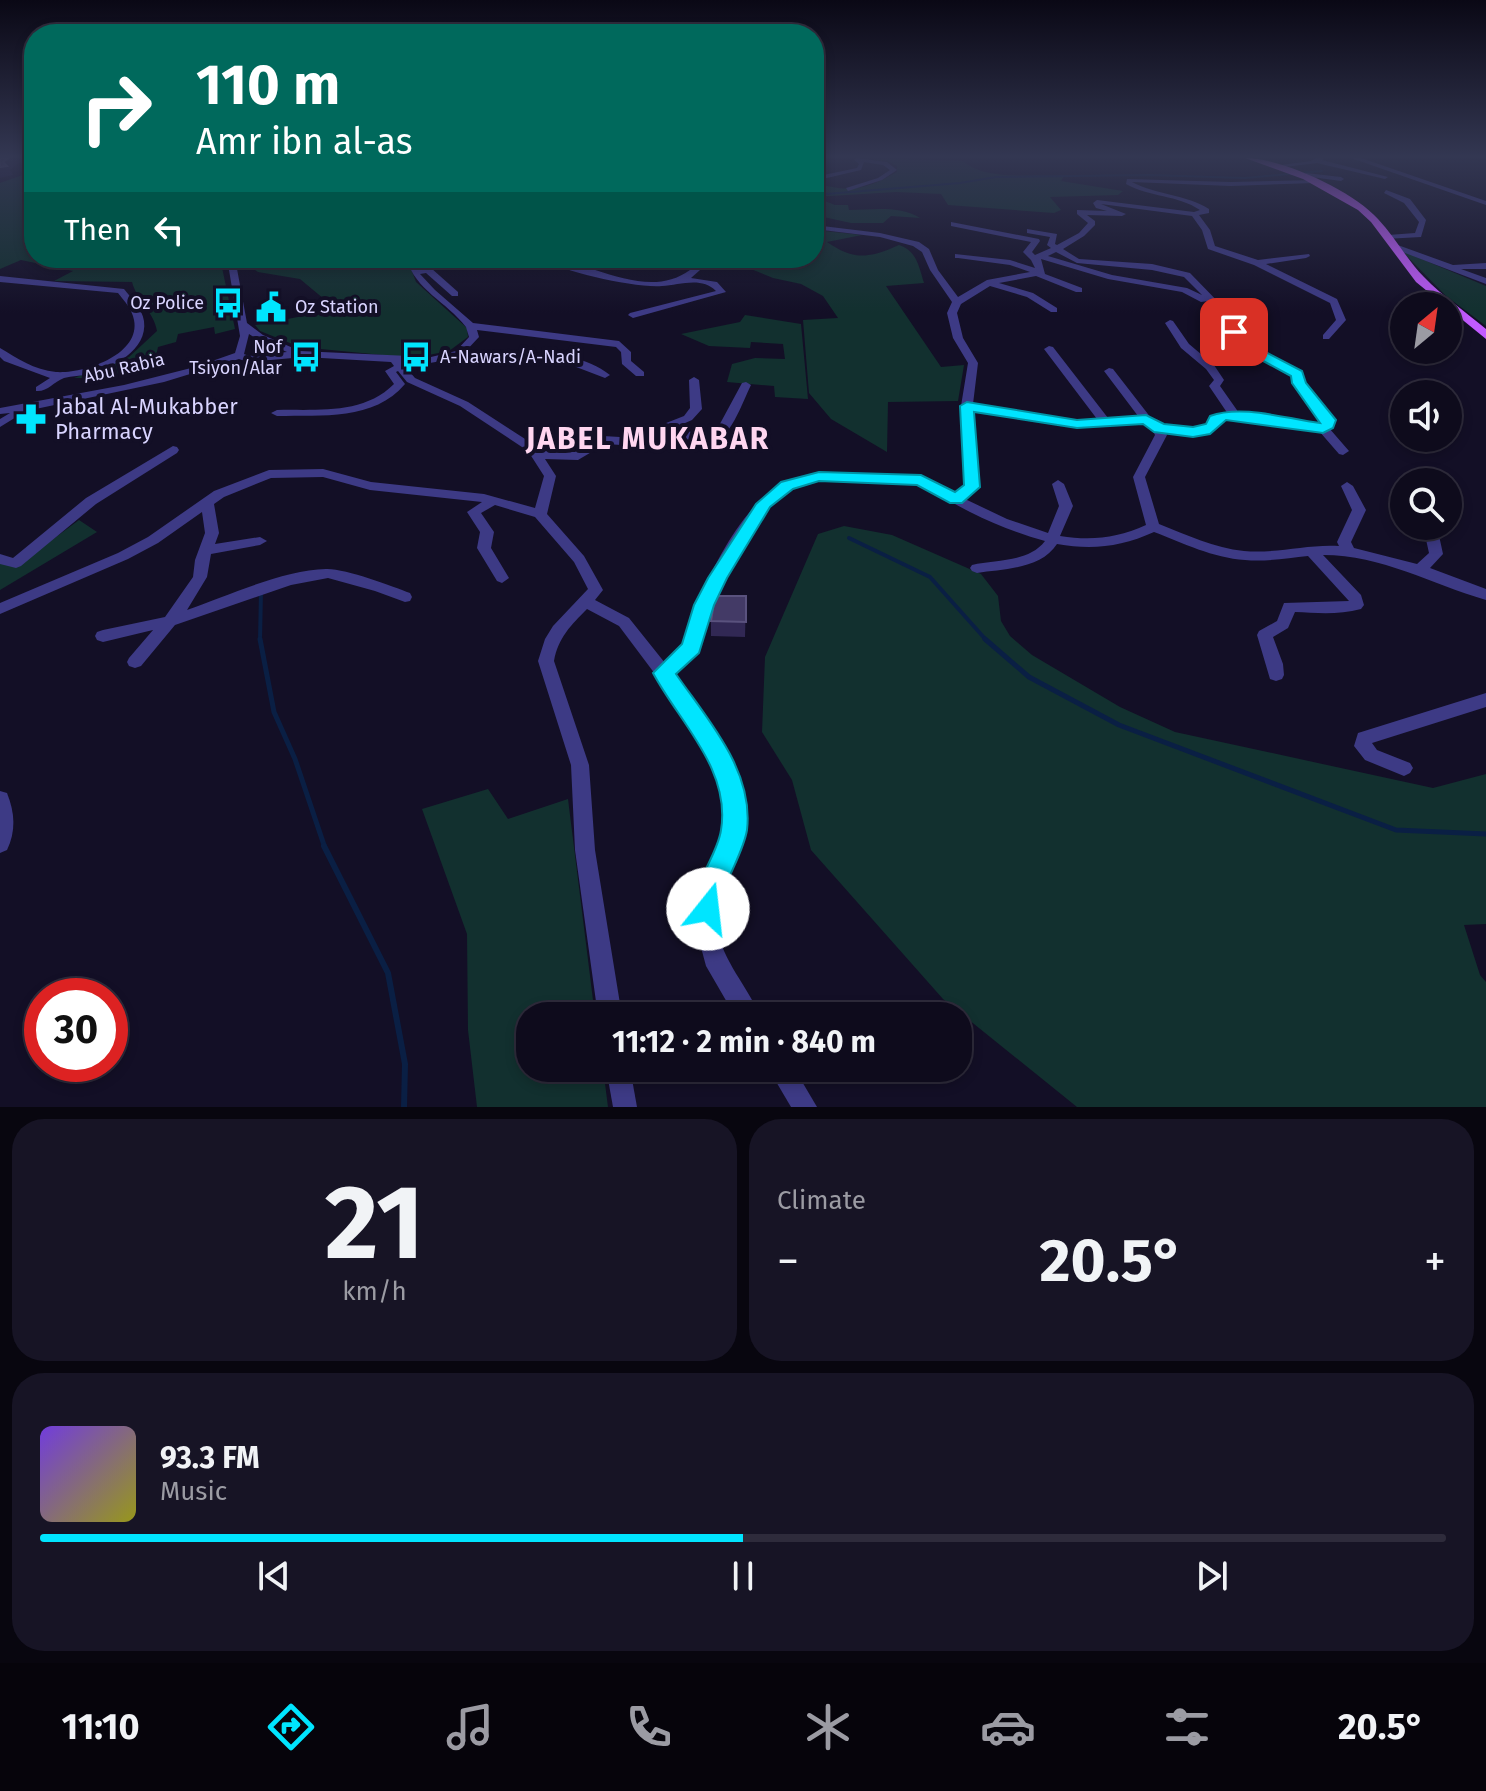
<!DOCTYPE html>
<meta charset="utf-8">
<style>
:root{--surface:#0e0b1c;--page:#171425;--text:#f1f3f6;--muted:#9b9ba3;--line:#2e2b3b;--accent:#00e5ff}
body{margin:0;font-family:"Fira Sans",sans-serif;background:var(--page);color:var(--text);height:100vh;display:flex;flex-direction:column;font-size:30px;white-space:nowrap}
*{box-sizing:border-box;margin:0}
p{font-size:26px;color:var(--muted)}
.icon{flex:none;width:44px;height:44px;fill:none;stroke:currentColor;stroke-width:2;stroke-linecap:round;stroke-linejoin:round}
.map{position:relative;height:1107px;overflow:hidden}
.side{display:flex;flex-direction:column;gap:12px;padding:12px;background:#08060f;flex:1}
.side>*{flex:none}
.guide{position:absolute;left:24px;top:24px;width:800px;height:244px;border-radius:32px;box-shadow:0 4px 12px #0003,0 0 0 2px var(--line);background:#00695c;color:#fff;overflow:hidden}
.needle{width:52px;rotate:29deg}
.controls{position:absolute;left:1390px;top:292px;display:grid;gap:16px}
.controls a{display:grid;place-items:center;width:72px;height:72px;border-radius:50%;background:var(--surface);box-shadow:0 4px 12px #0003,0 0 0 2px var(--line);font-size:40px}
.speed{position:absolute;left:24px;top:978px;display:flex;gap:16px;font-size:40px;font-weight:700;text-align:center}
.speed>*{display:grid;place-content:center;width:104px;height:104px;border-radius:50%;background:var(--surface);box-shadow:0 4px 12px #0003,0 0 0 2px var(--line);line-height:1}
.speed .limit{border:12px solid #d22;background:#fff;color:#111}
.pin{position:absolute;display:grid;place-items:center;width:68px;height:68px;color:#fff;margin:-34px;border-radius:16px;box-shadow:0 4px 12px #0006}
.me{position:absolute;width:88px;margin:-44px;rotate:16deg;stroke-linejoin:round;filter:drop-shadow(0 0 6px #0008)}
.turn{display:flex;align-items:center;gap:28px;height:168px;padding:0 40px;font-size:36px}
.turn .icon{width:104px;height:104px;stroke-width:2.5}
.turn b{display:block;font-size:56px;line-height:68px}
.then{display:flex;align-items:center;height:76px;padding:0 40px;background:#0003;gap:16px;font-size:30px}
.big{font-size:60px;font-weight:700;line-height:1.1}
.side .card{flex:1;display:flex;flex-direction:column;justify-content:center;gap:12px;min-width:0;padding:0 28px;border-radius:32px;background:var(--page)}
.side .dial{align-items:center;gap:0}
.dial b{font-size:104px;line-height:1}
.song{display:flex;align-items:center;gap:24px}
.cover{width:96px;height:96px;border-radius:12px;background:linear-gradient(135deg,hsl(260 70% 55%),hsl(60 70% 35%))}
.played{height:8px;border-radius:4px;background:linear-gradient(90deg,var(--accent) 50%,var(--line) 50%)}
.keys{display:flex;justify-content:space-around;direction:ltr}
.heat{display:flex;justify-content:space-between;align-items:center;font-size:44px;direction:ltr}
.side .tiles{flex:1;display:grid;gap:12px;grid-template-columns:1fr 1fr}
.card:last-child{grid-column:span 2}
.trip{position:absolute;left:516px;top:1002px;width:456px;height:80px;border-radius:32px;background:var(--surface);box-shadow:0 4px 12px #0003,0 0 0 2px var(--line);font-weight:700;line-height:80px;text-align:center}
.menu{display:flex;height:128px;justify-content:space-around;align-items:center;background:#06040b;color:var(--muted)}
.menu .icon{width:56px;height:56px}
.menu .on{color:var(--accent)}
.menu b{font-size:36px;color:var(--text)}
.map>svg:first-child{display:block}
</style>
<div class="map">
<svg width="1486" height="1107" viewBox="0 0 1486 1107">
<rect width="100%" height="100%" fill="#130f26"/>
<g fill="#12302f">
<path d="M 864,158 L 963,161 C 987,182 1033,173 1064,176 L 1061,181 L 1123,191 L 1118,195 L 1050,197 L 1061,210 L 1054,213 L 948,205 L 941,194 L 896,192 L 814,197 L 814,183 C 849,192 864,191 897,172 L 897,166 L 887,161 Z"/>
<path d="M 34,171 L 34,258 L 220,258 L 235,329 L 215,334 L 214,327 L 178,334 L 176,342 L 158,347 L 154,365 L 99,378 L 74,378 L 129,357 L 157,331 C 154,312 137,301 132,282 L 54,281 L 73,271 L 21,260 L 0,269 L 0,183 Z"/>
<path d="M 825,201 L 835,205 L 848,205 L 849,210 C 871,210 900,205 920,218 L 891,216 L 883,223 L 851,223 L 814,215 L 814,202 Z"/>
<path d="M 814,230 L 862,235 L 827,242 C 854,261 870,258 899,245 C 917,251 919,267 924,283 L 886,286 L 941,367 L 964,365 L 958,401 L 888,402 L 887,452 L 831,419 L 809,393 L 803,320 L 838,318 L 823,296 L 801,284 L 773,278 L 726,259 L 814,258 Z"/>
<polygon points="1402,251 1486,286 1486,326 1446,296"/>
<polygon points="253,258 407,258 416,282 467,328 468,337 449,351 413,358 300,347 260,331 255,325 325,312 324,299 300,279 258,272 251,267 255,260"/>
<polygon points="745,315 801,324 808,399 775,397 774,386 727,382 732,364 755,358 785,359 783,344 751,342 750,348 709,346 681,334 740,322"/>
<polygon points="79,520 97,532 0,590 0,559 25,560"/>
<polygon points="844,526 892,535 981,574 998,596 1001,621 1010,636 1032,655 1120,707 1175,732 1433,788 1486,774 1486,924 1464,925 1480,975 1486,982 1486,1107 1077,1107 943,999 811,850 792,780 762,732 765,657 818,534"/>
<polygon points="488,789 508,819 568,799 595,1016 530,1016 530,1068 603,1068 608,1107 477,1107 468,1030 467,934 422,809"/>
</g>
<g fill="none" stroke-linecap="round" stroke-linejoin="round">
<polyline stroke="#0a1f44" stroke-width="2" points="814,195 960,183 996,177 1149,175 1245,178 1322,171"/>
<g stroke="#0a1f44" stroke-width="4">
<polyline points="849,538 930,577 987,641"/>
<polyline points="260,641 261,591"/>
</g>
<g stroke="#0a1f44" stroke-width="5">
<polyline points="260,639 274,712 295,759 325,848"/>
<polyline points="985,639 1029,677 1119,725 1396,830 1486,834"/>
</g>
<polyline stroke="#0a1f44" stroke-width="6" points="324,846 388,973 405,1064 404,1107"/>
<g fill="#3d3a85" fill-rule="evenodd">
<polygon points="856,158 887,162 897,170 882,180 848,191 846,188 878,178 890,170 883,165 864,162 861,170 814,181 814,177 857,168 859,164 854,160"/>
<polygon points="1316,158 1324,158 1322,160 1388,177 1385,179 1317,163 1276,168 1273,166 1311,161"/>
<polygon points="1351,158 1361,158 1486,201 1486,205"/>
<polygon points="1306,173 1341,177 1344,179 1341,181 1304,176"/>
<path d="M 1127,179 L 1231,182 L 1316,180 L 1314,183 L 1231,186 L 1132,182 C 1156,195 1185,194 1209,209 L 1209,213 L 1199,215 L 1210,230 L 1215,246 L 1258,260 L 1309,254 L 1310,256 L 1306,258 L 1266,264 L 1337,299 L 1346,320 L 1329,339 L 1323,339 L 1323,335 L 1336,320 L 1330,303 L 1254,265 L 1208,249 L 1202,230 L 1192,216 L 1101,204 L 1126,214 L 1122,216 L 1087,215 L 1095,221 L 1095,225 L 1084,236 L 1063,249 L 1079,259 L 1152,264 L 1190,273 L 1226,310 L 1228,312 L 1224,318 L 1237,330 L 1243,338 L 1301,372 L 1304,383 L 1334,420 L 1329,428 L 1349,451 L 1343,455 L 1339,454 L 1319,431 L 1235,419 L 1220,422 L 1216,429 L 1193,435 L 1166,433 L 1167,435 L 1145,477 L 1159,524 C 1187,535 1214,548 1244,551 C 1276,554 1307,544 1339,546 L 1337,542 L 1352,510 L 1341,486 L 1347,482 L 1353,486 L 1366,510 L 1351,542 L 1354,548 L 1417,564 L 1429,553 L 1423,526 L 1437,526 L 1443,554 L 1430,568 L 1486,589 L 1486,600 C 1431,584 1382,555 1323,555 L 1361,595 L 1364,605 L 1361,609 C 1339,615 1317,613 1295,612 L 1288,628 L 1273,637 L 1283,664 L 1284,675 L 1282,679 L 1276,681 L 1270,679 L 1257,635 L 1259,631 L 1277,621 L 1284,603 L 1349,601 L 1308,556 C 1287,558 1266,562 1245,560 C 1213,558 1183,543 1154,532 C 1121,547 1092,550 1057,544 C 1041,569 1004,569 977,573 L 972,571 L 970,568 L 972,565 C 996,559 1028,563 1045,541 C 1019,534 994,524 970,512 C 954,504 938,494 921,487 C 902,480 881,482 860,482 C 842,481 823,480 805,484 C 768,492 745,536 729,567 C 710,605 708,647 674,674 C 702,710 756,786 742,834 C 734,864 712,895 717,928 C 723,962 747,985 760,1016 L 735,1016 L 706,966 L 695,925 L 700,893 L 724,830 L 724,802 L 714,765 L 673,698 L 619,626 L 587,609 C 571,625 558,638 554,661 L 589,765 L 595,850 L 622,1016 L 598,1016 L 575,850 L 571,765 L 538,661 L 545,639 L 553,626 L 588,589 L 574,562 L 535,517 L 495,505 L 481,513 L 494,532 L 491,548 L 509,578 L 502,583 L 497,581 L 477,548 L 480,532 L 467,512 L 482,502 L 370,490 L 323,477 L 271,478 L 224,497 L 214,504 L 219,533 L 215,544 L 260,537 L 267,541 L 260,545 L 211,554 L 207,577 L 187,610 C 227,596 283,570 326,569 C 344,568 392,586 410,593 L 412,597 L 410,601 L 405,602 L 375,591 L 328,578 L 291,585 L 175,625 L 141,666 L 135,668 L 129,666 L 127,662 L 129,658 L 153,630 L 103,642 L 97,640 L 95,636 L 97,632 L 103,630 L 165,617 L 193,577 L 195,560 L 205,533 L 202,512 L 158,543 L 128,559 L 0,614 L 0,603 L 118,553 L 148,537 L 214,491 L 269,470 L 323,469 L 371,482 L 484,494 L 535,508 L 544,476 L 528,451 L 460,406 L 407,382 L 398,371 L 396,372 L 405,384 C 374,421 322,415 277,416 L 271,413 L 277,410 C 318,409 363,415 394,384 L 385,371 L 394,366 L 391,362 L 304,357 L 248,362 L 239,359 L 164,382 L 26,411 L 0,427 L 0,419 L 10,413 L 0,414 L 0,408 L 124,385 L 195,367 L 235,353 L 240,336 L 227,258 L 235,258 L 247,323 L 263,335 L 300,351 L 431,357 L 456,351 L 469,337 L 466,327 C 446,301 416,291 406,258 L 414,258 L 418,269 L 431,268 L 458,292 L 458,296 L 452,296 L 426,273 L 420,274 L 435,290 L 473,323 L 619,341 L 631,352 L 631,361 L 644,372 L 644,376 L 636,376 L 622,364 L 621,352 L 616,347 L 477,330 L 479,337 L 463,354 C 512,358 568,343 610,375 L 605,378 L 571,365 L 543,359 L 476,361 L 453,359 L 424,364 L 402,363 L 415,378 L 468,402 L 536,446 L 540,451 L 575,452 L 603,436 L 637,438 L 661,425 L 684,416 L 690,408 L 689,380 L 694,377 L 699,380 L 702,409 L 692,420 L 676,427 L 707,437 L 715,433 L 742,383 L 746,382 L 751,385 C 743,401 729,443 709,444 C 699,445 676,435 666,431 L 639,446 L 605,444 L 578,460 L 545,459 L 556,476 L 547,514 L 584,556 L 603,590 L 595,600 L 629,618 L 665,663 C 688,645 689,626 699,600 C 715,562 748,497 789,481 C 810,472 833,473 855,474 C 892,475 923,475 955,494 L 966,486 L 961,406 L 968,363 L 953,338 L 947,313 L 952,302 L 930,270 L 922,252 L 913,246 L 880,237 L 814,229 L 814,225 L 880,233 L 919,242 L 929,249 L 938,270 L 958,297 L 987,280 L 1030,272 L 1010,265 L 958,258 L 955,258 L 955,254 L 1010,260 L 1035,268 L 1031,260 L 1023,252 L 1031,242 L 951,226 L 951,222 L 1039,239 L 1040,241 L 1032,252 L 1035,255 L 1051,248 L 1047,245 L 1050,237 L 1027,233 L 1027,229 L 1057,234 L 1055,244 L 1057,245 L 1079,233 L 1088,223 L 1077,214 L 1077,210 L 1107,211 L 1096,208 L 1093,203 L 1097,200 L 1194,212 L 1200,210 C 1178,195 1149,197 1126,184 ZM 1056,252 L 1077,263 L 1152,270 L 1184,277 L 1202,295 L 1187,288 L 1112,275 L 1048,256 ZM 1041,259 L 1108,279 L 1182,292 L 1201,302 L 1208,301 L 1218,312 L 1214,319 L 1230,334 L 1236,342 L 1292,376 L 1294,383 L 1322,420 L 1320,424 L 1239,413 L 1220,386 L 1224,380 L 1214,365 L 1189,344 L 1173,321 L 1170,320 L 1165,323 L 1181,348 L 1206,369 L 1214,380 L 1209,386 L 1228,414 L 1211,418 L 1207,425 L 1193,428 L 1162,426 L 1158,420 L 1151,418 L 1113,369 L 1109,368 L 1104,371 L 1138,416 L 1108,418 L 1053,347 L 1049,346 L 1044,349 L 1097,419 L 1077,421 L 973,404 L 978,363 L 963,338 L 957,313 L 961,304 L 990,286 L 1027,297 L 1051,312 L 1057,312 L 1057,308 L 1033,293 L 999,283 L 1036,276 L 1076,292 L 1082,292 L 1082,288 L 1045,274 ZM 249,334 L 257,339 L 287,352 L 249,356 L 244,354 ZM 973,410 L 1077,427 L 1137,422 L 1150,425 L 1155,435 L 1133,477 L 1146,525 C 1117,538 1092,541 1060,536 L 1073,506 L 1064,484 L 1058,480 L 1052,484 L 1059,506 L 1048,533 L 1007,519 L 965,499 L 978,487 Z"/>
<polygon points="1386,190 1410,199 1426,220 1421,237 1385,239 1384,237 1388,235 1415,233 1419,222 1404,203 1384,193"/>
<polygon points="1395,244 1453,265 1486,263 1486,269 1461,269 1486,278 1486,284 1392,248 1391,246"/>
<path d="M 540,258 C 588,258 645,303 690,270 L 683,265 L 642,260 L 638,258 L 685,261 L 700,270 L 691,278 L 717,282 L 726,292 L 633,318 L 628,315 L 630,313 L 716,291 C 702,276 679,285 662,286 C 633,288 564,272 540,258 Z"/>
<path d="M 0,276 L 124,289 C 132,299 142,308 144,321 C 148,350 112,368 89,374 C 81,376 72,376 64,378 C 53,382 48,392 36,391 L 36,387 L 50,378 L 4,361 L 0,357 L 0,348 C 17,358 34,370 56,372 C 83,374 141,355 134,320 C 132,309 125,302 118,293 L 0,282 Z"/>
<polygon points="173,446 177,447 179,450 177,453 96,504 21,566 16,568 0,564 0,554 13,558 86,498"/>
<polygon points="1486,693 1486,707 1372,743 1377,750 1410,763 1413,768 1410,773 1404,776 1365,760 1354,746 1358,733"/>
<path d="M 0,791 L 7,793 C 15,813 16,831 7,850 L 0,853 Z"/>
<polygon points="606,1068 630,1068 637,1107 613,1107"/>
<polygon points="768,1068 794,1068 817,1107 791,1107"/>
</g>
<path fill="#c25bff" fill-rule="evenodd" d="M 1245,158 C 1282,158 1353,191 1378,219 C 1395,237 1407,260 1424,277 C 1442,296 1466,312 1486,329 L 1486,339 L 1416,282 L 1371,222 L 1358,210 L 1303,179 Z"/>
</g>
<polygon fill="#312854" points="746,596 745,637 711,636 711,621"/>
<polygon fill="#1d163a" points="8,158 18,158 20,162 10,170 13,175 0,178 0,167"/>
<g fill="#433a66" stroke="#5a527e" stroke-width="2">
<polygon points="0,158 8,158 3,162 7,166 0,167"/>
<polygon points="715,596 746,596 746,622 711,621"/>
</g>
<linearGradient id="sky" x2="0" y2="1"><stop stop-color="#0a0815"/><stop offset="0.5" stop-color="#333752"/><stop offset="1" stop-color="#333752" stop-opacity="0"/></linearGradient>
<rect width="1486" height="313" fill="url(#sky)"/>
<path fill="#00e5ff" stroke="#0095a6" stroke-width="2" d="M 1234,328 L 1250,344 L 1302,371 L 1306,383 L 1336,420 L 1333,428 L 1323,433 L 1226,420 L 1210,434 L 1193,437 L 1154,432 L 1143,424 L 1077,428 L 974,412 L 980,487 L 962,503 L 950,503 L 917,485 L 819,481 L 793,489 L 770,507 L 727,578 L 714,605 L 699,653 L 676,674 C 707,719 754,770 747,830 C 744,849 731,870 725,888 C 722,898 722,908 718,918 L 708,922 L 698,918 C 686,889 717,859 721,830 C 731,769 679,722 653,673 L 682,644 L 694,605 L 708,578 L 756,504 L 781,482 L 819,472 L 921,475 L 955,492 L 964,485 L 960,406 L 967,402 L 1077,420 L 1146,415 L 1164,424 L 1193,427 L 1206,424 L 1210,416 C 1243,404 1286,419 1320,423 L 1292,383 L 1291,376 L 1241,349 L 1228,332 Z"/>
<defs>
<g id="bus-bare" transform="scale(2.4)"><path d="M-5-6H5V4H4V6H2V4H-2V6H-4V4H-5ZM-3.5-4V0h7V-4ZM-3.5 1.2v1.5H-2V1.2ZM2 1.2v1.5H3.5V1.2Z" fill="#00e5ff" stroke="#130f26" stroke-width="2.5" paint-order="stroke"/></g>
<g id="civic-bare" transform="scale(2.4)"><path d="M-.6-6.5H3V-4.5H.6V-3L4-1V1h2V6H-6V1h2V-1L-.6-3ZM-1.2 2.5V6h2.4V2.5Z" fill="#00e5ff" stroke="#130f26" stroke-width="2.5" paint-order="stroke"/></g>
<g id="pharmacy-bare" transform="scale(2.4)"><path d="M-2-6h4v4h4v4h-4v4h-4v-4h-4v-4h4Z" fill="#00e5ff" stroke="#130f26" stroke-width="2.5" paint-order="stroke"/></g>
</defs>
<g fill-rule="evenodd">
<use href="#bus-bare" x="228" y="303"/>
<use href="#civic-bare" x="271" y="307"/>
<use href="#bus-bare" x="306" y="357"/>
<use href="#bus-bare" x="416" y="357"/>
<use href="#pharmacy-bare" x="31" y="419"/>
</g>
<g text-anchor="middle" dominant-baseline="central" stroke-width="8" stroke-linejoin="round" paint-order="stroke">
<g font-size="18" fill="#d9d4ff" stroke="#130f26" text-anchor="end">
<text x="204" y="303">Oz Police</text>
<text x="295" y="307" text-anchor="start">Oz Station</text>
<text x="282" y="347">Nof<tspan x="282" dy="21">Tsiyon/Alar</tspan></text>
<text x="440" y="357" text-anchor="start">A-Nawars/A-Nadi</text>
</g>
<g font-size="18" fill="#d9d4ff" stroke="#130f26">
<text transform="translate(124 368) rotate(-13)">Abu Rabia</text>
</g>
<g font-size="22" fill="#d9d4ff" stroke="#130f26" text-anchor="start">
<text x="55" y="406">Jabal Al-Mukabber<tspan x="55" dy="25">Pharmacy</tspan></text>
</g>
<g font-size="30" font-weight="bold" letter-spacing="2" fill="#ffd6f0" stroke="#130f26">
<text x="648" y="439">JABEL MUKABAR</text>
</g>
</g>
</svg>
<div class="controls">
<a><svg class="needle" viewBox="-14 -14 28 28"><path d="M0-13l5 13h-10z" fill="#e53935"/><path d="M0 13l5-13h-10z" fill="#9b9ba3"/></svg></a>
<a><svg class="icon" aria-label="sound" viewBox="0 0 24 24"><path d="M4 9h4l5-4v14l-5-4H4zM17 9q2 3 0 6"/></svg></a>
<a><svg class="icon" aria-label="search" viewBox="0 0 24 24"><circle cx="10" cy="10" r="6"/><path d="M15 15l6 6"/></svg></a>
</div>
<div class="speed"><div class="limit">30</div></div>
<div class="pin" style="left:1234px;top:332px;background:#d93025"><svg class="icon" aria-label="arrive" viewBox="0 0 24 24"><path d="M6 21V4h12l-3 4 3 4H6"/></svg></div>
<svg class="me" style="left:708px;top:909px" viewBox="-20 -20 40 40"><circle r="19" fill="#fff"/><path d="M0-13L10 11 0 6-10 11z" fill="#00e5ff"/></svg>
<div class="trip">11:12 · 2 min · 840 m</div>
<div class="guide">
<div class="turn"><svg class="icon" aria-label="right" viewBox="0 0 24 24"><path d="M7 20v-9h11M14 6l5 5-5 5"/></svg><div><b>110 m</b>Amr ibn al-as</div></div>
<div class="then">Then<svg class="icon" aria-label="left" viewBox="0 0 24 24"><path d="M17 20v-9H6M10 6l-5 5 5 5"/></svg></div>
</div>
</div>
<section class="side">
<div class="tiles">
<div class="card dial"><b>21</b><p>km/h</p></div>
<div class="card"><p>Climate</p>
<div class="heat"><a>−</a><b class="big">20.5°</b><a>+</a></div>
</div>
<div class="card">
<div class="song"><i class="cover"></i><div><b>93.3 FM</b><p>Music</p></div></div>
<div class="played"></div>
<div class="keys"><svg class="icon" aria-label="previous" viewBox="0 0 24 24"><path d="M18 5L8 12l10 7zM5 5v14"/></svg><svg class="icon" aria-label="pause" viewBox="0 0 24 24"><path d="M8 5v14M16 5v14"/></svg><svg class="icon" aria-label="next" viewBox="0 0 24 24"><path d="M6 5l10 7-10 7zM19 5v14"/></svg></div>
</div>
</div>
</section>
<nav class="menu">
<b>11:10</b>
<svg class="icon on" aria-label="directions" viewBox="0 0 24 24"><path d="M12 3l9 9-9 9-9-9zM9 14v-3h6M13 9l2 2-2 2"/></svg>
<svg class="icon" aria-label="music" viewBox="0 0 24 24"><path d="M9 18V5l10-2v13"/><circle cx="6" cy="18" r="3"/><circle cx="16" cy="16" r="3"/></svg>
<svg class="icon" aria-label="phone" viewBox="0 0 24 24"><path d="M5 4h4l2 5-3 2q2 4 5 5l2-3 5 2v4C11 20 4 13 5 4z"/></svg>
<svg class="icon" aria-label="climate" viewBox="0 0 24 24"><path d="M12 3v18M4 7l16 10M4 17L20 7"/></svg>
<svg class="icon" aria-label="car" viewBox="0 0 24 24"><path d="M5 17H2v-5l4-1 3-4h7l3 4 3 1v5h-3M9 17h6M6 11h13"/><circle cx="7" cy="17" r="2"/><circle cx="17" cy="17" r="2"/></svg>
<svg class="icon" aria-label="filters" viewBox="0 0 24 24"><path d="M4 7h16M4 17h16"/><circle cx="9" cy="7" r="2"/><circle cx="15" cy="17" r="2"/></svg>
<b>20.5°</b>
</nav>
